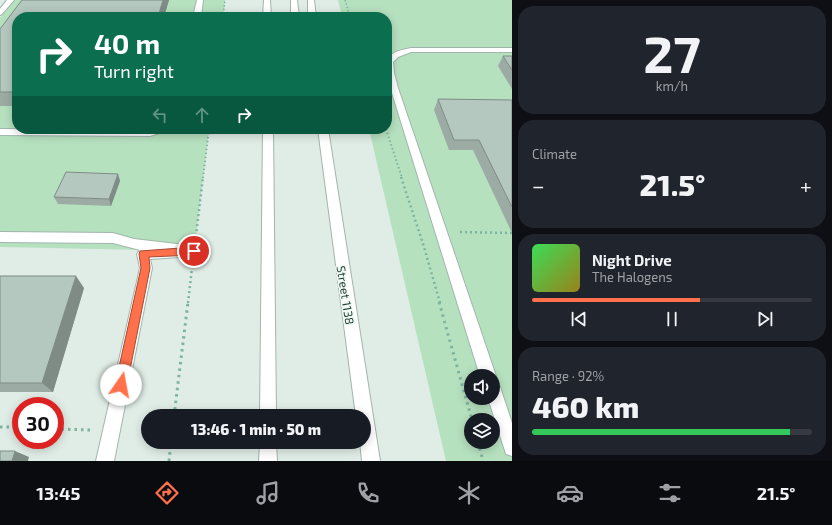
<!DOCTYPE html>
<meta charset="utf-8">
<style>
:root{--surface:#171b24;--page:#20242c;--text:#f1f3f6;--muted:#9ea1a6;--line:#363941;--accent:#ff704b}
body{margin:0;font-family:"Exo 2",sans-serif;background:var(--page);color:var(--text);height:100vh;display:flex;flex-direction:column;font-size:15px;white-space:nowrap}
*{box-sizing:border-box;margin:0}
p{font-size:13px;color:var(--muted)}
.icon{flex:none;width:22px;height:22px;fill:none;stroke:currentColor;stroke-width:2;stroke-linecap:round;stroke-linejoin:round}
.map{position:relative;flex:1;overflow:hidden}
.side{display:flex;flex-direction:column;gap:6px;padding:6px;background:#0d0f14;width:320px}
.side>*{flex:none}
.guide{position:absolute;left:12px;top:12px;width:380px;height:122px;border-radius:16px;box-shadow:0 2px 10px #0003;background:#0b6e4f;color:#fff;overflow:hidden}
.controls{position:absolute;left:464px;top:369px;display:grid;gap:8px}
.controls a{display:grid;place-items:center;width:36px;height:36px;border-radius:50%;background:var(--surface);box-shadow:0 2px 10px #0003;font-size:20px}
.speed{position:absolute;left:12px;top:397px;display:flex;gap:8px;font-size:20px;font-weight:700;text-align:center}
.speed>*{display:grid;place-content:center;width:52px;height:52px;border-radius:50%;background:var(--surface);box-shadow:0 2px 10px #0003;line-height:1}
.speed .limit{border:6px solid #d22;background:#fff;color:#111}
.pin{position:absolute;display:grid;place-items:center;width:34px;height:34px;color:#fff;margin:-17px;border:2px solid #fff;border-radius:50%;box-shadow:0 1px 4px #0007}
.me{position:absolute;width:44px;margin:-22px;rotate:12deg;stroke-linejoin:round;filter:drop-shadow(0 0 3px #0008)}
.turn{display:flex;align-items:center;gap:14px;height:84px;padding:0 16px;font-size:18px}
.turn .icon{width:52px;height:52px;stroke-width:2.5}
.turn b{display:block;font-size:28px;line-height:34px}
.lanes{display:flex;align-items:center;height:38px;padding:0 16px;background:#0003;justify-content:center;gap:20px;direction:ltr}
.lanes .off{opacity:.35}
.big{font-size:30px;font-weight:800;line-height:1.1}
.side .tile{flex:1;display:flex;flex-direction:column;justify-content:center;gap:6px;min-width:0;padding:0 14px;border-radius:16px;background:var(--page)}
.side .dial{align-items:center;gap:0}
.dial b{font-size:52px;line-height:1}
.song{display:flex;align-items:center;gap:12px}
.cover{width:48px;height:48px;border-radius:6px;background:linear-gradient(135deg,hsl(130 70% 55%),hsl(50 70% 35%))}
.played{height:4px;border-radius:2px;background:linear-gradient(90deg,var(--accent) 60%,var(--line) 60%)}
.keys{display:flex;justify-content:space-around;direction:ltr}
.heat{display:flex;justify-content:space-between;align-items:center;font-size:22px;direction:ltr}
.charge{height:6px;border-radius:3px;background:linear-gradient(90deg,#34c759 92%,var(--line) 0)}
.trip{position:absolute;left:141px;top:409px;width:230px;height:40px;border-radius:20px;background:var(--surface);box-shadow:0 2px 10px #0003;font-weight:800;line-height:40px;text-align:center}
.menu{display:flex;height:64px;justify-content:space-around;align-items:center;background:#090b0e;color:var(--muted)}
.menu .icon{width:28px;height:28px}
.menu .active{color:var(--accent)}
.menu b{font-size:18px;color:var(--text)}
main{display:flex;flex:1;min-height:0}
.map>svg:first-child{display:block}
</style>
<main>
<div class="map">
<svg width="512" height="461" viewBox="0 0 512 461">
<rect width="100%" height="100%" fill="#e0ede6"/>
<g fill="#b6e1bf" fill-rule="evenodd">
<polygon points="15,0 225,0 223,17 17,17 17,129 209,129 194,251 0,247 0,18"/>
<path d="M 338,0 L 512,0 L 512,461 L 446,461 L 369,129 L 387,129 L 387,17 L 342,17 ZM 471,376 L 493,376 L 493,398 L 471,398 ZM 471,420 L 493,420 L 493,442 L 471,442 Z"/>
</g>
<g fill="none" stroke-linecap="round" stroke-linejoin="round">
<g stroke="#a2b5ad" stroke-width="2">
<g id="service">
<path d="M 411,48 L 512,48 L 512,52 L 411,52 L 398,57 L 393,62 L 394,73 L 398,88 L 496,376 L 493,382 L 493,376 L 480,376 L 388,80 L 387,59 C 393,51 402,50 411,48 Z"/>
<polygon points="493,382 499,384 512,423 512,456 506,454 488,398 493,398"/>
</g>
</g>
<g stroke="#a2b5ad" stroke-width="2">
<g id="minor">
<polygon points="7,0 14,0 2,14 0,15 0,9"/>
<polygon points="197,0 203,0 201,17 193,17"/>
<polygon points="0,129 150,130 168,129 166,131 150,136 0,135"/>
<polygon points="0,232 113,233 134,239 194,246 198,247 200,251 198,255 194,256 150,259 152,268 114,461 96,461 140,268 137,254 140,250 113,243 0,242"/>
</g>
</g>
<g stroke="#a2b5ad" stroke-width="2">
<g id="tertiary">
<polygon points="264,0 270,0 271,17 263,17"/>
<polygon points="291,0 297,0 299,17 291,17"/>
<polygon points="308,0 314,0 316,17 308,17"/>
<polygon points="263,129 273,129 276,416 260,416"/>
<polygon points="318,129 328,129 380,461 362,461 360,442 364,442 364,416 356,416"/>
<polygon points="260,442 276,442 277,461 259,461"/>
</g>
</g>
<g stroke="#7cb4a0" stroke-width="1.5" stroke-dasharray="1.5 2" stroke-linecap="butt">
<polyline points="345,0 350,17"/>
<polyline points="161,15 182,15"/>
<polyline points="223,17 225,0"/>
</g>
<g stroke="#7cb4a0" stroke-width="2" stroke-dasharray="1.5 2.5" stroke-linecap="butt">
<polyline points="386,129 402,178"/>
<polyline points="203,178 209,129"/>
</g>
<g stroke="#7cb4a0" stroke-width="2.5" stroke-dasharray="2 3" stroke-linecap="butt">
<polyline points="401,177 424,247 440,303"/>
<polyline points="460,232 512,233"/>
<polyline points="196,236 203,177"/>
<polyline points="188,303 192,268"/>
</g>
<g stroke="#7cb4a0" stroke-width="3" stroke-dasharray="2.5 4" stroke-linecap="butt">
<polyline points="439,302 472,420"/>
<polyline points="174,416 188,302"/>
<polyline points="0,427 21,427"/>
<polyline points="55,429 91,430"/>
<polyline points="478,442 483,461"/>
<polyline points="169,461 171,442"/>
</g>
<use href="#service" fill="#fff" fill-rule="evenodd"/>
<use href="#minor" fill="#fff" fill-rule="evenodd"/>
<use href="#tertiary" fill="#fff" fill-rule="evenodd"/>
</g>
<g fill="#9caca4">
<polygon points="22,0 169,0 164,17 17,17 17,106 0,106 0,29"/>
<polygon points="503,56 512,56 512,89 498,66"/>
<polygon points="438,99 512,100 512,233 473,150 449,150 434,110"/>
<polygon points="118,174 120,181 111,206 58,204 54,197"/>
<polygon points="0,276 84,288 53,392 0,392"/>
</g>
<g fill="#7f8c86">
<polygon points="163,0 169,0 164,17 158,17"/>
<polygon points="118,174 120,181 111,206 109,199"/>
<polygon points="76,276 84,288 53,392 42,383"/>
<polygon points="15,451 29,457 28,461 12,461"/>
</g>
<g fill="#b5c8bf" stroke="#7f8c86">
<polygon points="22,0 163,0 158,17 17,17 17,92 0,92 0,29"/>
<polygon points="503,56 512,56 512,70"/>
<polygon points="438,99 512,100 512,207 479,140 454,140"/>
<polygon points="66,172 118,174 109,199 54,197"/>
<polygon points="0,276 76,276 42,383 0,383"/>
<polygon points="0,451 15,451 12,461 0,461"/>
</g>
<polygon fill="#ff704b" stroke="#a64931" points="194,247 198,248 199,251 198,254 194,255 149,257 150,268 127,385 125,389 121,391 117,389 115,385 141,268 139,254 140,251"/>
<g text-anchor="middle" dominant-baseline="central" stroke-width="3" stroke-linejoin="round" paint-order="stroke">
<g font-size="12" fill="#1e3f35" stroke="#f1f9f4">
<text transform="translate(346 295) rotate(81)">Street 1138</text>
</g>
</g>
</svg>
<div class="controls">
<a><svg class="icon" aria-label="sound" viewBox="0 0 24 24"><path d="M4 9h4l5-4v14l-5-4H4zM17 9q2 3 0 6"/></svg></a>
<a><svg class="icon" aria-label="layers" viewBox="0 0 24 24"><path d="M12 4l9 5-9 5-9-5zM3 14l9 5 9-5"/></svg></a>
</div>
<div class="speed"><div class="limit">30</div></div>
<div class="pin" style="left:194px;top:251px;background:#d93025"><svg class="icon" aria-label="arrive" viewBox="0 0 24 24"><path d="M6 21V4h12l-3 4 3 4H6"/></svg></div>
<svg class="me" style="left:121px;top:385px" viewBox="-20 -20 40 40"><circle r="19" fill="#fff"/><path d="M0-13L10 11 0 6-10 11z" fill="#ff704b"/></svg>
<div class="trip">13:46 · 1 min · 50 m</div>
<div class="guide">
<div class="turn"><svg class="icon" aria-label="right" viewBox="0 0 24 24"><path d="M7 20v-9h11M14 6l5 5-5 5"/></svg><div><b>40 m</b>Turn right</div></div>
<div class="lanes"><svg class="icon off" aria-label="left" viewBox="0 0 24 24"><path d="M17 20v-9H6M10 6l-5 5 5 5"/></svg><svg class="icon off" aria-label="ahead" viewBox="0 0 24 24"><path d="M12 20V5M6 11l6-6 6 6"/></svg><svg class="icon" aria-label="right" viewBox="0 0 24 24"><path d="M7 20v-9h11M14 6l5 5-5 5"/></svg></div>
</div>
</div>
<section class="side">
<div class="tile dial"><b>27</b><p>km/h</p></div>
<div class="tile"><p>Climate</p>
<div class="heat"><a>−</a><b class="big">21.5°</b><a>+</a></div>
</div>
<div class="tile">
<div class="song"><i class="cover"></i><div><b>Night Drive</b><p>The Halogens</p></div></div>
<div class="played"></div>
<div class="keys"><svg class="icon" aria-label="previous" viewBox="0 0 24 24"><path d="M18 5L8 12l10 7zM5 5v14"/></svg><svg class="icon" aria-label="pause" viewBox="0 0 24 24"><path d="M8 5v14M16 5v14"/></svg><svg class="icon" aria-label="next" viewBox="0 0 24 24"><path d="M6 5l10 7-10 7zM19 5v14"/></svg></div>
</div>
<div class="tile"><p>Range · 92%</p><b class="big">460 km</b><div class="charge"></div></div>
</section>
</main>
<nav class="menu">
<b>13:45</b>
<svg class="icon active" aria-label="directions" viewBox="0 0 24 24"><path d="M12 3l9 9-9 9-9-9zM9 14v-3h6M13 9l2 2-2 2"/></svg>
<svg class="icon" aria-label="music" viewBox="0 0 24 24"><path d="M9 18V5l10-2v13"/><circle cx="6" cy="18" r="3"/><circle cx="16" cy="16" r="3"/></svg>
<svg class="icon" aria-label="phone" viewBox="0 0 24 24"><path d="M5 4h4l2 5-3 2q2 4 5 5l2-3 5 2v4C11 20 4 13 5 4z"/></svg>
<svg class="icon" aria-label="climate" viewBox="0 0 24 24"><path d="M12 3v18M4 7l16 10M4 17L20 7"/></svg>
<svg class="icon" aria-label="car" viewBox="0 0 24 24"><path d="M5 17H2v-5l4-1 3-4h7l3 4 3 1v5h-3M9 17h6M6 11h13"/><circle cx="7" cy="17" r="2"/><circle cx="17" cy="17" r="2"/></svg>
<svg class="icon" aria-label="filters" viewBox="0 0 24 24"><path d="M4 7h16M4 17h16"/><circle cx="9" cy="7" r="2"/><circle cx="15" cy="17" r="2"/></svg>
<b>21.5°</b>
</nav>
